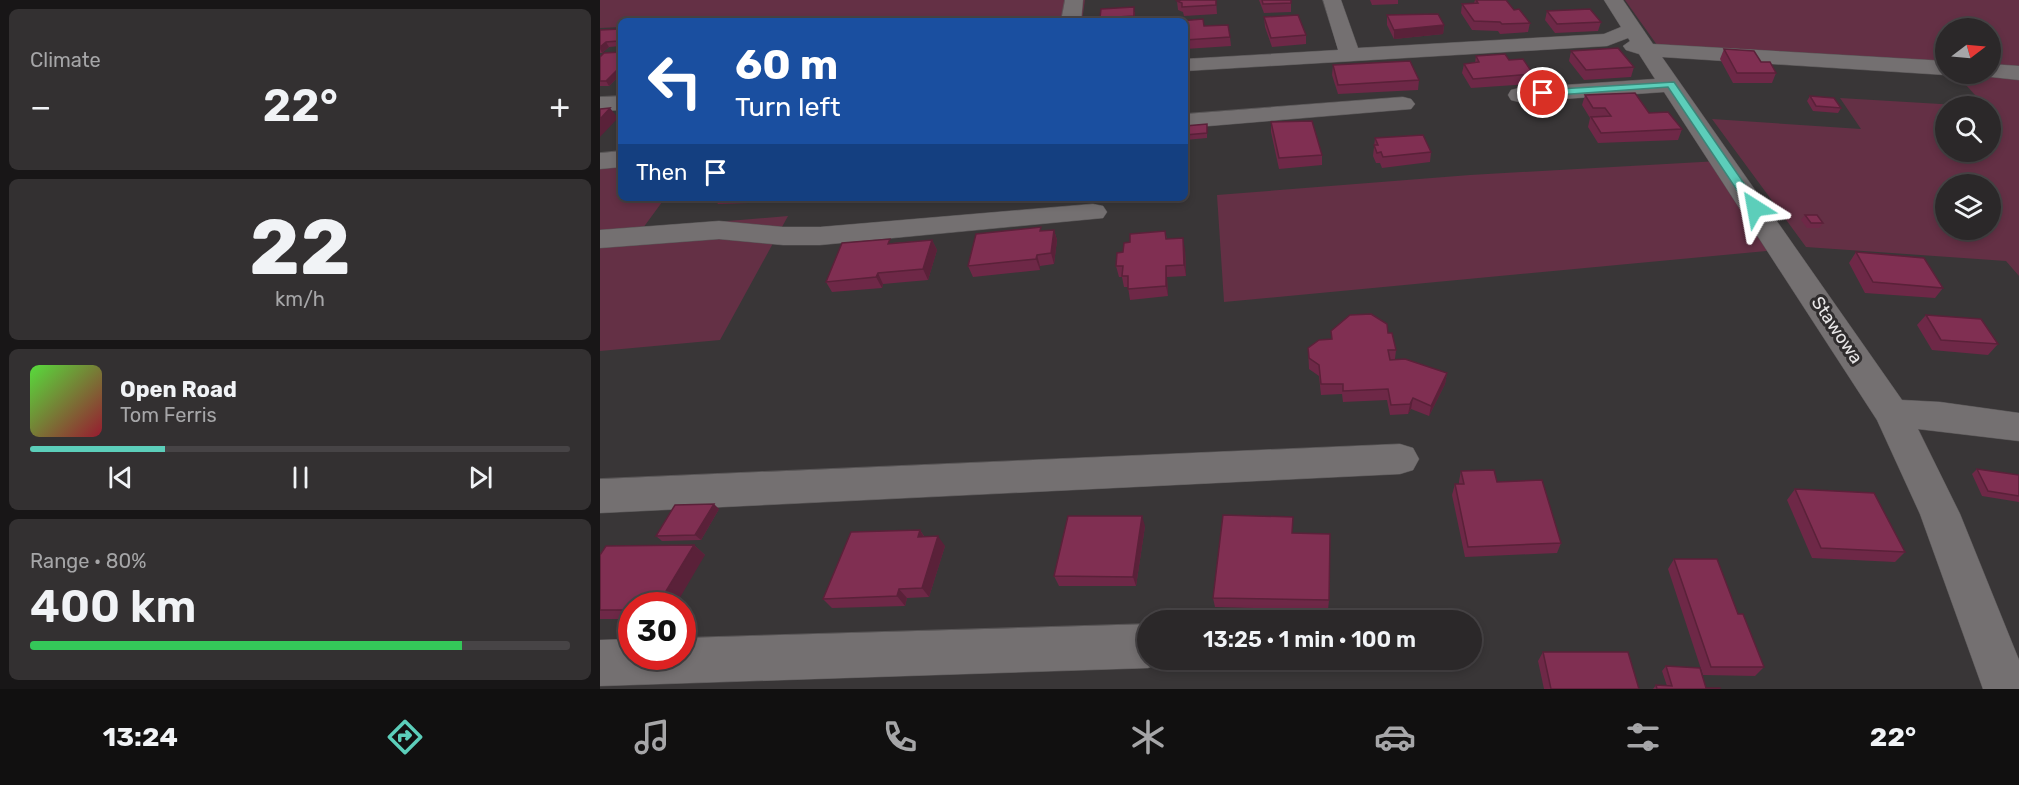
<!DOCTYPE html>
<meta charset="utf-8">
<style>
:root{--surface:#2b2829;--page:#333031;--text:#f1f3f6;--muted:#a6a6a8;--line:#474446;--accent:#5cceba}
body{margin:0;font-family:Rubik,sans-serif;background:var(--page);color:var(--text);height:100vh;display:flex;flex-direction:column;font-size:22px;white-space:nowrap}
*{box-sizing:border-box;margin:0}
p{font-size:20px;color:var(--muted)}
.icon{flex:none;width:33px;height:33px;fill:none;stroke:currentColor;stroke-width:2;stroke-linecap:round;stroke-linejoin:round}
.map{position:relative;flex:1;overflow:hidden}
.side{display:flex;flex-direction:column;gap:9px;padding:9px;background:#181617;width:600px}
.side>*{flex:none}
.hud{position:absolute;left:18px;top:18px;width:570px;height:183px;border-radius:9px;box-shadow:0 3px 9px #0003,0 0 0 2px var(--line);background:#1a4fa0;color:#fff;overflow:hidden}
.needle{width:39px;rotate:74deg}
.controls{position:absolute;left:1335px;top:18px;display:grid;gap:12px}
.controls a{display:grid;place-items:center;width:66px;height:66px;border-radius:50%;background:var(--surface);box-shadow:0 3px 9px #0003,0 0 0 2px var(--line);font-size:30px}
.speed{position:absolute;left:18px;top:592px;display:flex;gap:12px;font-size:30px;font-weight:700;text-align:center}
.speed>*{display:grid;place-content:center;width:78px;height:78px;border-radius:50%;background:var(--surface);box-shadow:0 3px 9px #0003,0 0 0 2px var(--line);line-height:1}
.speed .limit{border:9px solid #d22;background:#fff;color:#111}
.pin{position:absolute;display:grid;place-items:center;width:51px;height:51px;color:#fff;margin:-26px;border:3px solid #fff;border-radius:50%;box-shadow:0 2px 6px #0007}
.me{position:absolute;width:66px;margin:-33px;rotate:326deg;stroke-linejoin:round;filter:drop-shadow(0 0 4px #0008)}
.turn{display:flex;align-items:center;gap:21px;height:126px;padding:0 18px;font-size:27px}
.turn .icon{width:78px;height:78px;stroke-width:2.5}
.turn b{display:block;font-size:42px;line-height:51px}
.then{display:flex;align-items:center;height:57px;padding:0 18px;background:#0003;gap:12px;font-size:22px}
.big{font-size:45px;font-weight:600;line-height:1.1}
.side .card{flex:1;display:flex;flex-direction:column;justify-content:center;gap:9px;min-width:0;padding:0 21px;border-radius:9px;background:var(--page)}
.side .dial{align-items:center;gap:0}
.dial b{font-size:78px;line-height:1}
.song{display:flex;align-items:center;gap:18px}
.cover{width:72px;height:72px;border-radius:9px;background:linear-gradient(135deg,hsl(110 70% 55%),hsl(350 70% 35%))}
.played{height:6px;border-radius:3px;background:linear-gradient(90deg,var(--accent) 25%,var(--line) 25%)}
.keys{display:flex;justify-content:space-around;direction:ltr}
.heat{display:flex;justify-content:space-between;align-items:center;font-size:33px;direction:ltr}
.charge{height:9px;border-radius:4px;background:linear-gradient(90deg,#34c759 80%,var(--line) 0)}
.trip{position:absolute;left:537px;top:610px;width:345px;height:60px;border-radius:30px;background:var(--surface);box-shadow:0 3px 9px #0003,0 0 0 2px var(--line);font-weight:600;line-height:60px;text-align:center}
.tab-bar{display:flex;height:96px;justify-content:space-around;align-items:center;background:#111010;color:var(--muted)}
.tab-bar .icon{width:42px;height:42px}
.tab-bar .current{color:var(--accent)}
.tab-bar b{font-size:27px;color:var(--text)}
main{display:flex;flex:1;min-height:0}
.map>svg:first-child{display:block}
</style>
<main>
<section class="side">
<div class="card"><p>Climate</p>
<div class="heat"><a>−</a><b class="big">22°</b><a>+</a></div>
</div>
<div class="card dial"><b>22</b><p>km/h</p></div>
<div class="card">
<div class="song"><i class="cover"></i><div><b>Open Road</b><p>Tom Ferris</p></div></div>
<div class="played"></div>
<div class="keys"><svg class="icon" aria-label="previous" viewBox="0 0 24 24"><path d="M18 5L8 12l10 7zM5 5v14"/></svg><svg class="icon" aria-label="pause" viewBox="0 0 24 24"><path d="M8 5v14M16 5v14"/></svg><svg class="icon" aria-label="next" viewBox="0 0 24 24"><path d="M6 5l10 7-10 7zM19 5v14"/></svg></div>
</div>
<div class="card"><p>Range · 80%</p><b class="big">400 km</b><div class="charge"></div></div>
</section>
<div class="map">
<svg width="1419" height="689" viewBox="0 0 1419 689">
<rect width="100%" height="100%" fill="#393637"/>
<g fill="#643045" fill-rule="evenodd">
<polygon points="0,0 485,0 482,21 21,21 21,27 0,28"/>
<path d="M 1025,0 L 1419,0 L 1419,276 L 1406,261 L 1206,247 L 1112,119 L 1261,129 L 1240,98 L 1374,106 L 1346,106 L 1346,152 L 1390,152 L 1390,106 L 1385,106 L 1356,74 L 1390,74 L 1390,28 L 1346,28 L 1345,70 L 1062,52 ZM 1346,184 L 1390,184 L 1390,230 L 1346,230 Z"/>
<polygon points="1119,161 1177,250 624,302 617,195 870,175"/>
<polygon points="21,165 21,198 65,198 43,228 188,216 120,340 0,351 0,166"/>
</g>
<g fill="none" stroke-linecap="round" stroke-linejoin="round">
<g stroke="#585556" stroke-width="1">
<g id="minor">
<polygon points="465,0 483,0 481,21 461,21"/>
<polygon points="723,0 741,0 758,48 1004,34 1021,27 1004,0 1023,0 1053,44 1346,61 1346,74 1350,74 1346,75 1062,57 1302,400 1340,402 1419,413 1419,441 1318,429 1360,514 1419,660 1419,689 1383,689 1320,514 1277,420 1064,92 919,102 911,100 908,95 911,90 919,88 1055,79 1039,54 1026,50 1023,46 1030,41 1028,38 1007,46 585,71 585,59 738,50"/>
<polygon points="1390,64 1419,66 1419,80 1382,76 1381,74 1390,74"/>
<polygon points="21,96 21,110 0,111 0,97"/>
<polygon points="803,97 811,99 815,104 811,109 585,128 585,114"/>
<polygon points="21,151 21,167 0,169 0,153"/>
<polygon points="493,204 503,206 507,212 503,218 220,245 183,245 119,239 0,248 0,230 119,221 183,227 220,227"/>
<polygon points="800,444 813,448 819,459 813,470 800,474 0,513 0,479"/>
<polygon points="548,624 548,660 565,660 548,668 0,686 0,640 32,639 32,657 82,657 82,638"/>
</g>
</g>
<use href="#minor" fill="#747071" fill-rule="evenodd"/>
</g>
<g fill="#6e2847">
<polygon points="616,0 617,14 584,16 583,12 578,10 577,1"/>
<polygon points="659,0 691,0 691,12 664,13"/>
<polygon points="770,0 798,0 798,4 772,5"/>
<polygon points="875,0 906,0 914,10 930,23 928,32 900,34 898,31 872,30 861,13 862,4 874,3"/>
<polygon points="947,11 1001,22 998,31 955,33 945,20"/>
<polygon points="535,12 535,21 501,21 500,18"/>
<polygon points="787,15 844,25 843,34 794,39 787,25"/>
<polygon points="664,17 706,35 706,44 672,47 665,27"/>
<polygon points="585,21 604,26 630,37 631,46 585,49"/>
<polygon points="21,29 21,46 9,47 2,53 0,53 0,30"/>
<polygon points="1124,49 1161,62 1176,73 1172,83 1133,83 1120,59"/>
<polygon points="971,51 1034,67 1031,77 984,80 969,61"/>
<polygon points="21,52 21,74 9,86 0,86 0,57"/>
<polygon points="876,56 909,60 933,74 931,84 871,88 862,73 864,64 875,63"/>
<polygon points="733,65 819,80 818,90 738,94 732,75"/>
<polygon points="985,95 1049,113 1082,129 1078,140 998,143 988,127 990,118 982,105"/>
<polygon points="1210,96 1241,108 1238,113 1213,111 1207,101"/>
<polygon points="671,122 722,155 722,165 679,169 671,132"/>
<polygon points="607,124 607,138 585,140 585,126"/>
<polygon points="775,138 831,152 830,162 782,168 780,163 776,163 773,156"/>
<polygon points="114,198 180,198 177,202 118,204"/>
<polygon points="1205,215 1223,223 1219,228 1207,228 1201,220"/>
<polygon points="454,230 457,240 454,264 440,266 440,270 373,277 368,266 442,231"/>
<polygon points="565,231 567,239 585,249 586,276 567,277 568,296 530,300 528,287 524,287 522,277 519,277 516,266 523,252 530,242"/>
<polygon points="332,240 337,250 328,280 283,284 282,288 232,292 226,282 292,243"/>
<polygon points="1256,252 1343,288 1335,298 1265,293 1249,263"/>
<polygon points="1326,315 1398,344 1388,355 1332,350 1317,325"/>
<polygon points="731,331 788,333 796,350 795,359 847,373 845,384 829,416 811,409 808,414 790,415 787,400 743,402 742,394 721,395 719,376 709,369 708,348 731,339"/>
<polygon points="1377,469 1419,475 1419,502 1382,496 1372,474"/>
<polygon points="861,471 897,482 961,543 957,553 865,557 852,495 855,484 859,484 859,481"/>
<polygon points="1195,489 1305,552 1295,562 1212,558 1187,500"/>
<polygon points="119,509 101,540 62,541 56,536"/>
<polygon points="545,526 536,586 459,586 454,576"/>
<polygon points="320,530 324,536 345,546 329,597 307,598 305,606 232,608 223,599"/>
<polygon points="693,534 729,600 728,610 615,607 613,598"/>
<polygon points="94,545 105,555 32,606 32,619 0,619 0,555"/>
<polygon points="1074,559 1138,614 1164,667 1155,676 1103,675 1068,569"/>
<polygon points="943,652 1039,689 944,689 938,661"/>
<polygon points="1066,666 1106,688 1120,689 1053,689 1056,685 1067,686 1062,671"/>
</g>
<g fill="#5a2139">
<polygon points="844,25 843,34 794,39 794,30"/>
<polygon points="6,42 9,47 2,53 0,49 0,47"/>
<polygon points="21,66 21,74 9,86 6,81"/>
<polygon points="10,108 18,118 0,137 0,119"/>
<polygon points="454,230 457,240 454,264 451,253"/>
<polygon points="583,238 585,249 586,276 584,265"/>
<polygon points="332,240 337,250 328,280 323,269"/>
<polygon points="437,255 440,266 440,270 436,259"/>
<polygon points="566,266 567,277 568,296 566,286"/>
<polygon points="278,273 283,284 282,288 276,277"/>
<polygon points="847,373 845,384 829,416 831,406"/>
<polygon points="813,398 811,409 808,414 810,404"/>
<polygon points="114,504 119,509 101,540 95,535"/>
<polygon points="542,516 545,526 536,586 533,577"/>
<polygon points="320,530 326,540 318,537"/>
<polygon points="338,536 345,546 329,597 322,588"/>
<polygon points="94,545 105,555 75,606 57,606"/>
<polygon points="299,589 307,598 305,606 297,596"/>
</g>
<g fill="#802f52" stroke="#5a2139" stroke-width="1.5">
<polygon points="581,0 616,0 616,5 582,7 582,3 577,1"/>
<polygon points="662,0 691,0 691,3 663,4"/>
<polygon points="876,0 906,0 914,10 919,9 930,23 902,24 900,22 874,21 862,4 878,3"/>
<polygon points="534,7 534,16 500,18 501,9"/>
<polygon points="990,9 1001,22 957,24 947,11"/>
<polygon points="838,14 844,25 794,30 787,15"/>
<polygon points="698,15 706,35 671,38 664,17"/>
<polygon points="603,19 604,26 628,25 630,37 585,40 585,21 580,21"/>
<polygon points="21,29 21,38 18,41 6,42 0,47 0,30"/>
<polygon points="1018,48 1034,67 986,70 971,51"/>
<polygon points="1124,49 1154,51 1161,62 1170,62 1176,73 1137,73"/>
<polygon points="21,52 21,66 6,81 0,81 0,57 4,53"/>
<polygon points="905,54 909,60 923,59 933,74 873,79 864,64 879,62 876,56"/>
<polygon points="810,61 819,80 738,85 733,65"/>
<polygon points="1035,93 1049,113 1068,112 1082,129 1001,133 991,117 1011,116 1005,108 993,108 985,95"/>
<polygon points="1210,96 1234,98 1241,108 1216,106"/>
<polygon points="10,108 0,119 0,109"/>
<polygon points="712,121 722,155 679,158 671,122"/>
<polygon points="607,124 607,133 585,135 585,126"/>
<polygon points="823,135 831,152 783,157 781,152 777,153 774,145 778,145 775,138"/>
<polygon points="1205,215 1217,215 1223,223 1211,223"/>
<polygon points="441,227 440,231 454,230 451,253 437,255 436,259 368,266 376,234"/>
<polygon points="565,231 566,239 583,238 584,265 566,266 566,286 528,289 528,276 522,276 523,266 516,266 517,253 523,252 524,243 530,242 530,234"/>
<polygon points="290,239 288,244 332,240 323,269 278,273 276,277 226,282 242,243"/>
<polygon points="1256,252 1324,258 1343,288 1273,282"/>
<polygon points="771,314 787,324 788,333 792,333 796,350 788,350 790,360 805,359 847,373 831,406 813,398 810,404 791,405 788,389 743,391 743,384 721,384 719,365 709,358 708,348 719,340 732,339 731,331 750,315"/>
<polygon points="1326,315 1381,319 1398,344 1341,340"/>
<polygon points="1377,469 1419,475 1419,496 1388,491"/>
<polygon points="894,470 897,482 942,480 961,543 868,547 855,484 864,484 861,471"/>
<polygon points="1195,489 1274,493 1305,552 1221,548"/>
<polygon points="114,504 95,535 56,536 75,505"/>
<polygon points="623,515 693,517 692,533 730,534 729,600 613,598"/>
<polygon points="468,516 542,516 533,577 454,576"/>
<polygon points="320,530 318,537 338,536 322,588 299,589 297,596 223,599 251,532"/>
<polygon points="94,545 57,606 32,606 32,610 0,610 0,555 6,546"/>
<polygon points="1074,559 1117,559 1138,614 1143,614 1164,667 1111,667"/>
<polygon points="943,652 1028,652 1039,689 951,689"/>
<polygon points="1066,666 1100,668 1106,688 1120,688 1120,689 1057,689 1056,685 1072,686"/>
</g>
<polygon fill="#5cceba" stroke="#3c8679" stroke-width="1.5" points="1074,82 1161,208 1159,211 1151,211 1068,87 943,96 938,93 943,90"/>
<g text-anchor="middle" dominant-baseline="central" stroke-width="6" stroke-linejoin="round" paint-order="stroke">
<g font-size="18" fill="#e8e6e7" stroke="#2f2c2d">
<text transform="translate(1237 330) rotate(56)">Stawowa</text>
</g>
</g>
</svg>
<div class="controls">
<a><svg class="needle" viewBox="-14 -14 28 28"><path d="M0-13l5 13h-10z" fill="#e53935"/><path d="M0 13l5-13h-10z" fill="#a6a6a8"/></svg></a>
<a><svg class="icon" aria-label="search" viewBox="0 0 24 24"><circle cx="10" cy="10" r="6"/><path d="M15 15l6 6"/></svg></a>
<a><svg class="icon" aria-label="layers" viewBox="0 0 24 24"><path d="M12 4l9 5-9 5-9-5zM3 14l9 5 9-5"/></svg></a>
</div>
<div class="speed"><div class="limit">30</div></div>
<div class="pin" style="left:943px;top:93px;background:#d93025"><svg class="icon" aria-label="arrive" viewBox="0 0 24 24"><path d="M6 21V4h12l-3 4 3 4H6"/></svg></div>
<svg class="me" style="left:1155px;top:208px" viewBox="-20 -20 40 40"><path d="M0-17L14 15 0 8-14 15z" fill="#5cceba" stroke="#fff" stroke-width="4"/></svg>
<div class="trip">13:25 · 1 min · 100 m</div>
<div class="hud">
<div class="turn"><svg class="icon" aria-label="left" viewBox="0 0 24 24"><path d="M17 20v-9H6M10 6l-5 5 5 5"/></svg><div><b>60 m</b>Turn left</div></div>
<div class="then">Then<svg class="icon" aria-label="arrive" viewBox="0 0 24 24"><path d="M6 21V4h12l-3 4 3 4H6"/></svg></div>
</div>
</div>
</main>
<nav class="tab-bar">
<b>13:24</b>
<svg class="icon current" aria-label="directions" viewBox="0 0 24 24"><path d="M12 3l9 9-9 9-9-9zM9 14v-3h6M13 9l2 2-2 2"/></svg>
<svg class="icon" aria-label="music" viewBox="0 0 24 24"><path d="M9 18V5l10-2v13"/><circle cx="6" cy="18" r="3"/><circle cx="16" cy="16" r="3"/></svg>
<svg class="icon" aria-label="phone" viewBox="0 0 24 24"><path d="M5 4h4l2 5-3 2q2 4 5 5l2-3 5 2v4C11 20 4 13 5 4z"/></svg>
<svg class="icon" aria-label="climate" viewBox="0 0 24 24"><path d="M12 3v18M4 7l16 10M4 17L20 7"/></svg>
<svg class="icon" aria-label="car" viewBox="0 0 24 24"><path d="M5 17H2v-5l4-1 3-4h7l3 4 3 1v5h-3M9 17h6M6 11h13"/><circle cx="7" cy="17" r="2"/><circle cx="17" cy="17" r="2"/></svg>
<svg class="icon" aria-label="filters" viewBox="0 0 24 24"><path d="M4 7h16M4 17h16"/><circle cx="9" cy="7" r="2"/><circle cx="15" cy="17" r="2"/></svg>
<b>22°</b>
</nav>
